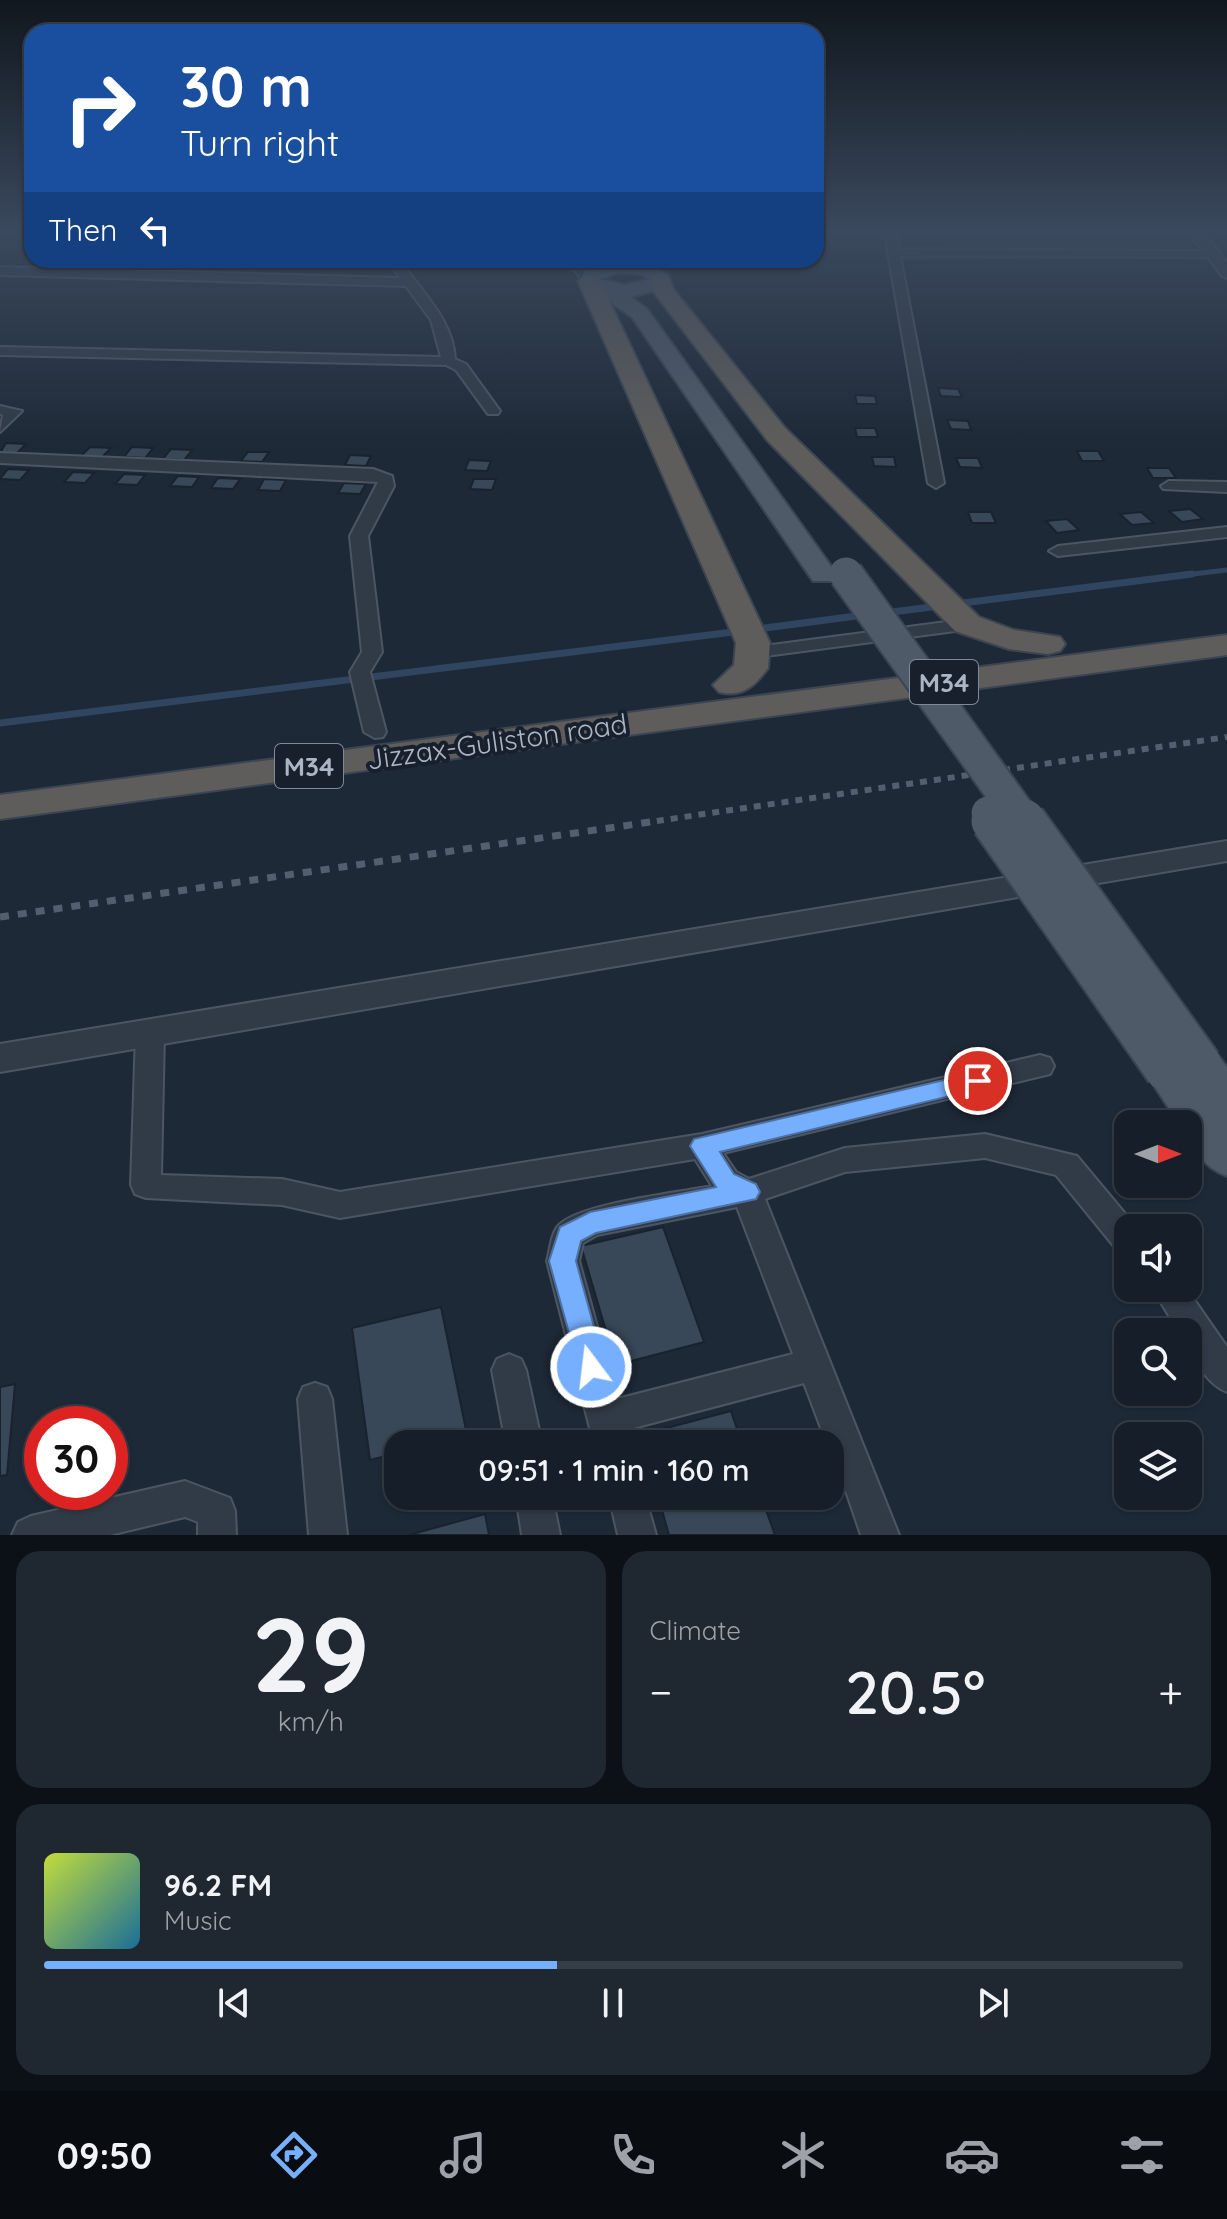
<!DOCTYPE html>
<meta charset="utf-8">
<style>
:root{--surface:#161f29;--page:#1f2731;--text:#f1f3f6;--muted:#9ea2a8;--line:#353d46;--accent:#76affe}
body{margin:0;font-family:Quicksand,sans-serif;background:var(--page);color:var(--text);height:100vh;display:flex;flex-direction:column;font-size:30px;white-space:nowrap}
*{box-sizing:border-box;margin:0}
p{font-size:26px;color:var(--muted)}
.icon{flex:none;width:44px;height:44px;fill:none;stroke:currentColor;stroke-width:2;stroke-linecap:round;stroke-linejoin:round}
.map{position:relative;height:1535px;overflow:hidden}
.panel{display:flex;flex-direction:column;gap:16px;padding:16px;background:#0c1117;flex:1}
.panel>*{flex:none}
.top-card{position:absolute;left:24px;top:24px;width:800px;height:244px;border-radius:24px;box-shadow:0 2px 6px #0004,0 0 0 2px var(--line);background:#1a4fa0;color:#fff;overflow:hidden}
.needle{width:52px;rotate:90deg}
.tools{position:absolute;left:1114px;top:1110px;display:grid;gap:16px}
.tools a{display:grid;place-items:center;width:88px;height:88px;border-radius:16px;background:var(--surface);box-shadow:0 2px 6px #0004,0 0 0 2px var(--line);font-size:40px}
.speed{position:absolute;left:24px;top:1406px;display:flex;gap:16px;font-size:40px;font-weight:700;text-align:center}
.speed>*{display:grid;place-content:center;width:104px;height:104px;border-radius:50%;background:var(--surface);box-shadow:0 2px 6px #0004,0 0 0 2px var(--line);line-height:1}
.speed .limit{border:12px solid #d22;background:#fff;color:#111}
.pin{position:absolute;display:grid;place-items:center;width:68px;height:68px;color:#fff;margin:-34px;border:4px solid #fff;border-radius:50%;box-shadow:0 2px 8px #0007}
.me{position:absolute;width:88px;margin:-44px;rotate:345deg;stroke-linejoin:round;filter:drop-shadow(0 0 6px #0008)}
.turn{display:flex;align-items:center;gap:28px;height:168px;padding:0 24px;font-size:36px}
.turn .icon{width:104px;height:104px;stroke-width:2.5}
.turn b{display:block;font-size:56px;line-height:68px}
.then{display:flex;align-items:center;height:76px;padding:0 24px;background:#0003;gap:16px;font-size:30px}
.big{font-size:60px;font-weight:600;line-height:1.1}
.panel .widget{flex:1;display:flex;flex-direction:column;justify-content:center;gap:12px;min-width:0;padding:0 28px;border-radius:24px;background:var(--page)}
.panel .dial{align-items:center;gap:0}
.dial b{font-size:104px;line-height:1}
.song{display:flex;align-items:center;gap:24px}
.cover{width:96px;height:96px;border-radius:12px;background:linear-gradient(135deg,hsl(70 70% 55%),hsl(200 70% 35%))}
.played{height:8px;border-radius:4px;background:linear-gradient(90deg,var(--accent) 45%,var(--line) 45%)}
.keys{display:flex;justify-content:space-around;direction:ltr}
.heat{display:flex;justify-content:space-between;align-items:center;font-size:44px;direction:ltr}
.panel .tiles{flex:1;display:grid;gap:16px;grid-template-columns:1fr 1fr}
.widget:last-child{grid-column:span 2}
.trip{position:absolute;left:384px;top:1430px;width:460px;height:80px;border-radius:24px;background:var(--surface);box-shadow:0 2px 6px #0004,0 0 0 2px var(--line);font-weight:600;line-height:80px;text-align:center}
.tab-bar{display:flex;height:128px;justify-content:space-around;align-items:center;background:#090c10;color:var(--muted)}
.tab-bar .icon{width:56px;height:56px}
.tab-bar .selected{color:var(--accent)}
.tab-bar b{font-size:36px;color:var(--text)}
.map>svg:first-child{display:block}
</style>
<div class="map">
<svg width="1227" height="1535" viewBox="0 0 1227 1535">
<rect width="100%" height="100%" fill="#1e2937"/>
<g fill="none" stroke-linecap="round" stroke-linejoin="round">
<polyline stroke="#304560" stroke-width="5" points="1176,576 1227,570"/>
<g stroke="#304560" stroke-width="7">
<polyline points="955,604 1192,574"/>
<polyline points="884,613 939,606"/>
<polyline points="757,629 864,615"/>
<polyline points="0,723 741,631"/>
</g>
</g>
<g fill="#394858" stroke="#19222e" stroke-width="2">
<polygon points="938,388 958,389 962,397 941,396"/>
<polygon points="855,395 875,396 877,404 857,404"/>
<polygon points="947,420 968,421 971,430 951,429"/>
<polygon points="855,428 875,428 878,437 857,437"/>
<polygon points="6,443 26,444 17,453 0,453"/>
<polygon points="90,447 111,448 102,457 81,456"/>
<polygon points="132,447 153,448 145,458 124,457"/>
<polygon points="171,449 192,450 184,460 163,459"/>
<polygon points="1077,451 1098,451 1104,461 1082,461"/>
<polygon points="248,452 269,452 262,462 241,461"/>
<polygon points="350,455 371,456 366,466 345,465"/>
<polygon points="872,457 894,457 896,467 874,466"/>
<polygon points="956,458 978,458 982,468 960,467"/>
<polygon points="469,460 491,461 487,471 465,470"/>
<polygon points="1147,468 1169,468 1176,478 1153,478"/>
<polygon points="8,469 29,470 20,480 0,479"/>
<polygon points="73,472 94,473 85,483 64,482"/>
<polygon points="124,474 145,475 137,485 115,484"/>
<polygon points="178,476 199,477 192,487 170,486"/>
<polygon points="218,478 240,479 233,489 211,488"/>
<polygon points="264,479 286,480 280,491 258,490"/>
<polygon points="474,479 496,479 492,490 470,489"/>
<polygon points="344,483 366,484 360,494 338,493"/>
<polygon points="1190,509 1203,519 1182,522 1169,511"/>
<polygon points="968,512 991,512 996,523 972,523"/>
<polygon points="1141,512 1154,523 1132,525 1120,514"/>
<polygon points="1067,519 1079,530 1057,533 1046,521"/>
<polygon points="663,1227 704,1342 616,1365 581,1246"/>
<polygon points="441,1307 467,1435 432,1444 398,1444 398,1453 370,1460 352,1328"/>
<polygon points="15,1384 7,1475 0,1476 0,1387"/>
<polygon points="731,1411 742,1444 643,1444 640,1435"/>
<polygon points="658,1496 761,1496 775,1535 669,1535"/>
<polygon points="485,1514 489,1535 409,1535"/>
</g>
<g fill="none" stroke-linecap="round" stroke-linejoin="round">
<g stroke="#4c5663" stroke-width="14">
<polyline id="service" points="757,652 962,625"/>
</g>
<g stroke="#4c5663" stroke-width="4">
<g id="minor">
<polygon points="884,230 896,230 899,249 1213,251 1219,254 1213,257 900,256 944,483 936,488 928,483"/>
<path d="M 388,260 L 400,260 C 421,292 453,319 455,359 L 466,364 L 500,411 L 498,414 L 488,414 L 456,370 L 446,365 L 0,355 L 0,347 L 441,357 L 431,320 L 406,286 L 0,275 L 0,267 L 400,278 Z"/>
<polygon points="576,260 588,260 586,269 593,284 585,284 574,269"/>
<polygon points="0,406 22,411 0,432 3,415 0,414"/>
<polygon points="0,453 373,469 392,476 394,486 368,536 382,652 370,672 386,732 383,737 375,738 364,732 350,672 362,652 350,536 378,482 0,463"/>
<polygon points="1169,481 1227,482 1227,492 1163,489 1161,486"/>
<polygon points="1227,527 1227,537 1058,556 1049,551 1058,546"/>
<path d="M 150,1023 L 160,1026 L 164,1033 L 161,1175 L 282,1179 L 340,1192 L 702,1134 L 1040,1055 L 1050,1058 L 1054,1066 L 1050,1074 L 723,1153 L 736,1172 L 749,1179 L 845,1148 L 985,1134 L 1077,1156 L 1137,1228 L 1128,1228 L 1128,1254 L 1117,1250 L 1056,1175 L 985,1158 L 845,1172 L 765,1199 L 899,1535 L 861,1535 L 830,1444 L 827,1444 L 804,1383 L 626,1430 L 630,1444 L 594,1444 L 547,1261 C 550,1251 551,1233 559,1225 C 581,1203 678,1193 712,1186 L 695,1159 L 340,1218 L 282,1205 L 146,1198 L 135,1194 L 131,1185 L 136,1033 L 140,1026 ZM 737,1207 L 793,1354 L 617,1399 L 579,1261 L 583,1243 L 597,1235 Z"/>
<path d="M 1152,1288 L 1186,1288 L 1227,1347 L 1227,1392 C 1206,1384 1188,1354 1188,1332 L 1179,1332 Z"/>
<polygon points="509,1354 521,1359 526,1370 542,1444 506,1444 492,1370 497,1359"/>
<polygon points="315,1383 327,1387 332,1399 347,1535 309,1535 298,1399 303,1387"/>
<polygon points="185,1481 230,1498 235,1511 236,1535 198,1535 198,1522 185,1517 110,1535 12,1535 18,1522 31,1516"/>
<polygon points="516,1496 552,1496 560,1535 522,1535"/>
<polygon points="609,1496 645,1496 656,1535 618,1535"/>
</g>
</g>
<g stroke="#4c5663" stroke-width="4">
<g id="tertiary">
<polygon points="1187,230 1202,230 1227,263 1227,278 1222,276"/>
<polygon points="1227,841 1227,861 0,1072 0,1044"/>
</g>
</g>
<g stroke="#3b4451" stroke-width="4">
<g id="primary">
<path d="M 617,261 L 651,264 L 669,276 L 670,280 L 660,289 L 631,297 L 647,309 L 833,569 L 838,575 L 833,581 L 813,581 L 632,317 L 579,281 L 587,268 ZM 617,273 L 640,274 L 649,279 L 625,285 L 600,279 Z"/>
<path d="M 1200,1047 L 1216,1053 L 1227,1067 L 1227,1176 C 1205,1168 1188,1148 1188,1124 L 1179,1124 L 1144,1070 L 1151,1058 L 1167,1052 L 1181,1057 Z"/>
</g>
</g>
<g stroke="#3c4652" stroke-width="4">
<g id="trunk">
<polygon points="660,272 667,274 674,290 785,428 979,617 1014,630 1060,637 1065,644 1060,651 1048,654 1009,649 955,631 767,440 653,291 650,278"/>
<path d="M 589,275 L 600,281 L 770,643 L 768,668 C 755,686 742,698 719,692 L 713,685 L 734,665 L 736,643 L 578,281 Z"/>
<polygon points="1227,635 1227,655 0,819 0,795"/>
</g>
</g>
<use href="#service" stroke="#313b47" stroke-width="10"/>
<use href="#minor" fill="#313b47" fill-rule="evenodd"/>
<use href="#tertiary" fill="#313b47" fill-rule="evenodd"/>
<use href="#primary" fill="#4f5a68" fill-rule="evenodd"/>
<use href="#trunk" fill="#5e5d5b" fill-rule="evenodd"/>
<polyline stroke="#535f6f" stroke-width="6" stroke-dasharray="7 7" stroke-linecap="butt" points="643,823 1227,737"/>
<polyline stroke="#535f6f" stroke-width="7" stroke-dasharray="9 9" stroke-linecap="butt" points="0,917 657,821"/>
<g stroke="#3b4451" stroke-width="29" stroke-linecap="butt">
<polyline id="primary-bridge-far2" points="845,573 847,576"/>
</g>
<g stroke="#3b4451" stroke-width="37" stroke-linecap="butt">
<g id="primary-bridge-far1">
<polyline points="846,574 1025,823"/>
<polyline points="988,813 995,823"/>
</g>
</g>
<g stroke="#3b4451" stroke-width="47" stroke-linecap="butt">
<g id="primary-bridge">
<polyline points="993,821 1167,1070"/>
<polyline points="1024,821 1200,1065"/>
</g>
</g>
<use href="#primary-bridge-far2" stroke="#4f5a68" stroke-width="26"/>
<use href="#primary-bridge-far1" stroke="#4f5a68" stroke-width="33"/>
<use href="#primary-bridge" stroke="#4f5a68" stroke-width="43"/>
</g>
<linearGradient id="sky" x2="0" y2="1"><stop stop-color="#10171e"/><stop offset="0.52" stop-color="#3b495e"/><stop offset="1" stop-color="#3b495e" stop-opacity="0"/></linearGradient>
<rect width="1227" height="445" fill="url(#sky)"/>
<polygon fill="#76affe" stroke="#4d72a5" stroke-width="2" points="978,1072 987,1074 990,1081 987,1087 720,1152 734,1174 756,1184 760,1192 756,1199 596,1233 581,1241 576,1261 605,1367 601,1376 591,1380 581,1376 549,1261 560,1227 590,1212 716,1187 690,1146 694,1139"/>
<g text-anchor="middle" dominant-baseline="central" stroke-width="8" stroke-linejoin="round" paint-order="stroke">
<g fill="#17202c" stroke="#7f8997" stroke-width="2">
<rect x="910" y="660" width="68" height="44" rx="6"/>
<rect x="275" y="744" width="68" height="44" rx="6"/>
</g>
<g font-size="26" font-weight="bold" fill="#abb6c5">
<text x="944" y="682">M34</text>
<text x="309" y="766">M34</text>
</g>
<g font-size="28" fill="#abb6c5" stroke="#17202c">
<text transform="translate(497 741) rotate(-8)">Jizzax-Guliston road</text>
</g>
</g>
</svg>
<div class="tools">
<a><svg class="needle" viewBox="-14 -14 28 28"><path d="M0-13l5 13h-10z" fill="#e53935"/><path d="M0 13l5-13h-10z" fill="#9ea2a8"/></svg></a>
<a><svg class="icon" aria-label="sound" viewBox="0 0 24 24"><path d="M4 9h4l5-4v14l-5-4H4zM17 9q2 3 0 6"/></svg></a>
<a><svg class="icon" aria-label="search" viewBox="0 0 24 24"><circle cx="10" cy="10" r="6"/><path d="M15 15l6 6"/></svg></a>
<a><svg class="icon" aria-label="layers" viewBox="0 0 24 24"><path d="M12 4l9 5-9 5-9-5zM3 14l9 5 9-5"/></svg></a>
</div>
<div class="speed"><div class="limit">30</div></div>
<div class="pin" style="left:978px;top:1081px;background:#d93025"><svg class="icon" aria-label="arrive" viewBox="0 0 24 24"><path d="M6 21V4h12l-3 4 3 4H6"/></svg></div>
<svg class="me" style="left:591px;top:1367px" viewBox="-20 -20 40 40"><circle r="17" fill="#76affe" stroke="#fff" stroke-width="3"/><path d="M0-11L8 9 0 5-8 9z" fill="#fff"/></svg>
<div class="trip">09:51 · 1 min · 160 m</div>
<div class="top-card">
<div class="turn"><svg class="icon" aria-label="right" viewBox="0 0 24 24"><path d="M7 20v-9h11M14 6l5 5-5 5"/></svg><div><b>30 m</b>Turn right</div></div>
<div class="then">Then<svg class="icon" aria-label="left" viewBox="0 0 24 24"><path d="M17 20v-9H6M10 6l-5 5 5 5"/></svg></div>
</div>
</div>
<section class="panel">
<div class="tiles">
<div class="widget dial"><b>29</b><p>km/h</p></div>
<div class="widget"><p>Climate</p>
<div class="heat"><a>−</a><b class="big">20.5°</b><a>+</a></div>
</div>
<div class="widget">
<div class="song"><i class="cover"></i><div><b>96.2 FM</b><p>Music</p></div></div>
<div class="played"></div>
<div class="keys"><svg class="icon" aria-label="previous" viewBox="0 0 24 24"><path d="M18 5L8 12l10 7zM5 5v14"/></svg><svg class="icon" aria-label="pause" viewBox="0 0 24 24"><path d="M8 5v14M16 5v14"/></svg><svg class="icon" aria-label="next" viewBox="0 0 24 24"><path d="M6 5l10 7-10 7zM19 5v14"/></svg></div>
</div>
</div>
</section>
<nav class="tab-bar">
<b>09:50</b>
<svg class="icon selected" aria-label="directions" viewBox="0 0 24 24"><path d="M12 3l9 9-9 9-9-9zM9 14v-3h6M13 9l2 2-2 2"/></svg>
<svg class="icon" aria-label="music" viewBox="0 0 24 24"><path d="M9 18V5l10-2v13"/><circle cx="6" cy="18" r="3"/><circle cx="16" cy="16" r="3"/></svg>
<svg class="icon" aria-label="phone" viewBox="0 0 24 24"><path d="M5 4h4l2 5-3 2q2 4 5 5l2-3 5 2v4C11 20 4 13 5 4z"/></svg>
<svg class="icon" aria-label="climate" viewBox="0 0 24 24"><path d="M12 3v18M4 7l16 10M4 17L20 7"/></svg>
<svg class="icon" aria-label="car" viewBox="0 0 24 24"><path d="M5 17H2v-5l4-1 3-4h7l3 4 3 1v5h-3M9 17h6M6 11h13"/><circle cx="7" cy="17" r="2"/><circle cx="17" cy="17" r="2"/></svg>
<svg class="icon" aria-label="filters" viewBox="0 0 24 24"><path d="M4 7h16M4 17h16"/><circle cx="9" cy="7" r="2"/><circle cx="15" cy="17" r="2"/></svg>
</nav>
